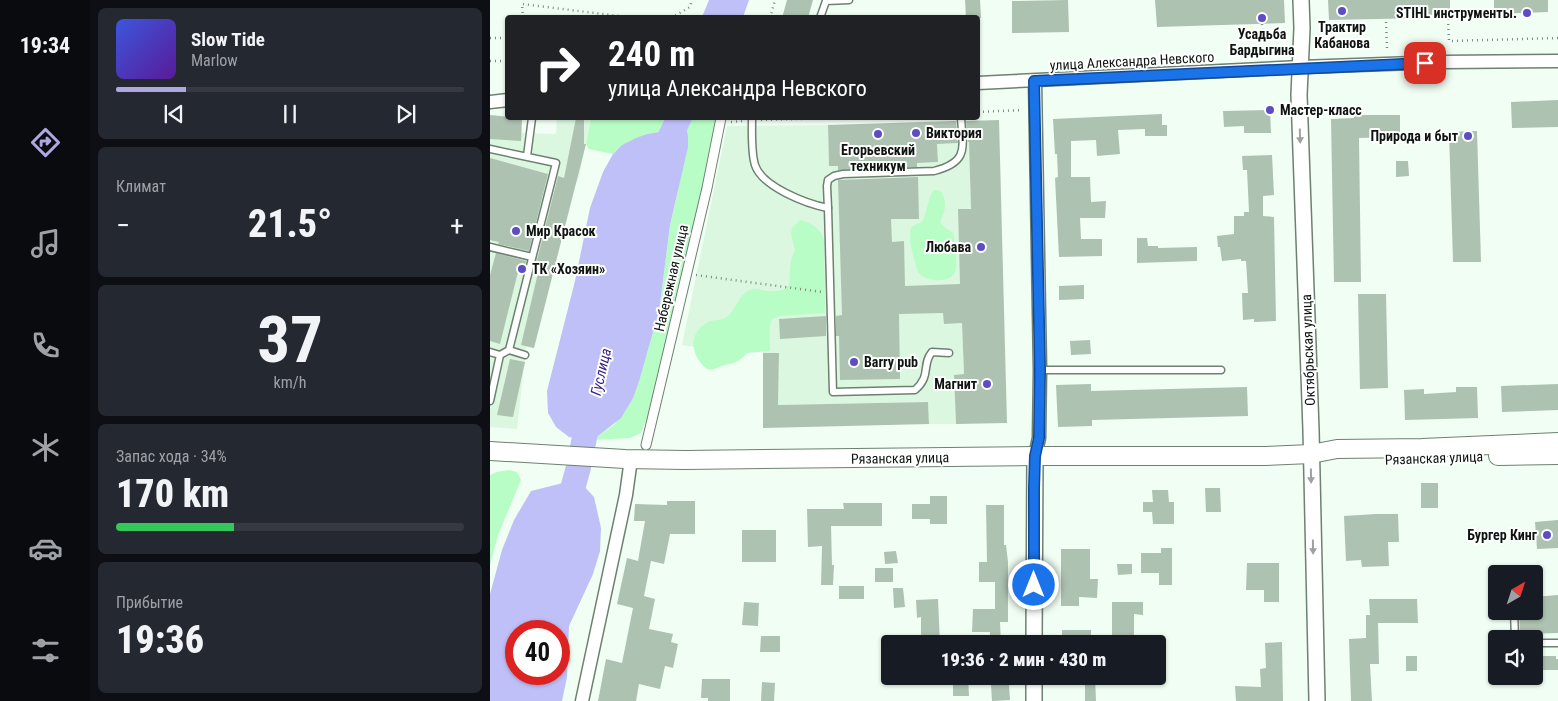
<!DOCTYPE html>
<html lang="ru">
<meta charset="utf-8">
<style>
:root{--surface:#171b24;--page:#242831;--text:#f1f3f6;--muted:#9ea1a6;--line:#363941;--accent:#aea8e0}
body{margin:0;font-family:"Roboto Condensed",sans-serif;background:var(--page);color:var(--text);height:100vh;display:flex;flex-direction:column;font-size:19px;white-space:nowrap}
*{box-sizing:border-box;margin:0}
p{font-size:16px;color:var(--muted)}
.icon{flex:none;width:28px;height:28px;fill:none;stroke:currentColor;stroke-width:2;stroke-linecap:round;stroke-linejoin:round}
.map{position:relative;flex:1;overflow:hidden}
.drawer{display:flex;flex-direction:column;gap:8px;padding:8px;background:#0d0f14;width:400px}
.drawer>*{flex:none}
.hud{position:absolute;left:15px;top:15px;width:475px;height:105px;border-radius:5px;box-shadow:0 1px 4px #0004;background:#202124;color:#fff;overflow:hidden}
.needle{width:32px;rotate:39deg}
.fabs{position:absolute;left:998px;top:565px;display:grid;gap:10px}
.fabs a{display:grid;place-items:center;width:55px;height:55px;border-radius:5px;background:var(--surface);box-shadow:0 1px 4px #0004;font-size:25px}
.speed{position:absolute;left:15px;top:620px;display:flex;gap:10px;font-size:25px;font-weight:700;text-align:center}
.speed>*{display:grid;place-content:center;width:65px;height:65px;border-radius:50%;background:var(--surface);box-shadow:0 1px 4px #0004;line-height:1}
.speed .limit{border:8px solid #d22;background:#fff;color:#111}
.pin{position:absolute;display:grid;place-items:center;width:42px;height:42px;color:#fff;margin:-21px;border-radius:10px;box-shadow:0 2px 8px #0006}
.me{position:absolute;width:55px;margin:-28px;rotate:0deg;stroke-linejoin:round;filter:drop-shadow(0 0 4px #0008)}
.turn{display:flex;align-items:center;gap:18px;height:105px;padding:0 20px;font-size:22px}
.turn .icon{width:65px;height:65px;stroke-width:2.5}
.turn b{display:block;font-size:35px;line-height:42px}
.big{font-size:38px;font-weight:800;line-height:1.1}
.drawer .widget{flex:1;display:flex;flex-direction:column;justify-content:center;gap:8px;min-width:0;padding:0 18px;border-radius:8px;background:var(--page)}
.drawer .dial{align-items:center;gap:0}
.dial b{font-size:65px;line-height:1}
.song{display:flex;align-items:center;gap:15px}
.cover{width:60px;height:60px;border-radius:8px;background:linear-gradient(135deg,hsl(230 70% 55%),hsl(270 70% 35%))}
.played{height:5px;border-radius:2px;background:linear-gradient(90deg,var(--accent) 20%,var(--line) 20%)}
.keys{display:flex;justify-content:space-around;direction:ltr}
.heat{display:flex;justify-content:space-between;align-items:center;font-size:28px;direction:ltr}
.charge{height:8px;border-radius:4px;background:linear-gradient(90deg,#34c759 34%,var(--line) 0)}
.trip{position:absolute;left:391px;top:635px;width:285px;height:50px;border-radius:5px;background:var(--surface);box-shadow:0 1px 4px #0004;font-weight:800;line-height:50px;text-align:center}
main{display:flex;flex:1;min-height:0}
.tab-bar{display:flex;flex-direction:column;width:90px;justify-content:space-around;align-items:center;background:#090b0e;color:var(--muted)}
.tab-bar .icon{width:35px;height:35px}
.tab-bar .on{color:var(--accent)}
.tab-bar b{font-size:22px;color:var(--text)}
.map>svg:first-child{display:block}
</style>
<main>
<nav class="tab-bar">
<b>19:34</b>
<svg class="icon on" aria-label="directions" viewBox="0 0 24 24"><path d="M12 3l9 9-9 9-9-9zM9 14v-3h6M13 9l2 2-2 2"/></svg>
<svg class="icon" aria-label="music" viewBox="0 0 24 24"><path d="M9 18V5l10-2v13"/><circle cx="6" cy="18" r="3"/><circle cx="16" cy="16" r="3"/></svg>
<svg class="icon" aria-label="phone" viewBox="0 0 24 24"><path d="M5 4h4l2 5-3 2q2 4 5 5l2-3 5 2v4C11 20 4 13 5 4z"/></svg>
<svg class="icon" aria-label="climate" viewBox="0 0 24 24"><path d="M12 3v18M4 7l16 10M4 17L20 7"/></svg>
<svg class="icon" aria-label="car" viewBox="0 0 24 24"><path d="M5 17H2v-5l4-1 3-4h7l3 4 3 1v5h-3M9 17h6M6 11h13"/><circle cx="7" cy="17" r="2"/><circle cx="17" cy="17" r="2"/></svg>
<svg class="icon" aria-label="filters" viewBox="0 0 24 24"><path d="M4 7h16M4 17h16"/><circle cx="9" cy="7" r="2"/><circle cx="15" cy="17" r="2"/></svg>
</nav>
<section class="drawer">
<div class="widget">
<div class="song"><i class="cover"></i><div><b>Slow Tide</b><p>Marlow</p></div></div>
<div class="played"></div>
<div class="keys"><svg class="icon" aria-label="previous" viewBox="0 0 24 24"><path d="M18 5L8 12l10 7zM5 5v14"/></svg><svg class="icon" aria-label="pause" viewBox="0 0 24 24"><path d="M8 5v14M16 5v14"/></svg><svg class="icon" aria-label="next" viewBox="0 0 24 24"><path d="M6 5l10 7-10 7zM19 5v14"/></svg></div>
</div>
<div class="widget"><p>Климат</p>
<div class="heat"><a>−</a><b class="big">21.5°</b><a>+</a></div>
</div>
<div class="widget dial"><b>37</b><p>km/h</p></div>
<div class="widget"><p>Запас хода · 34%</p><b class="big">170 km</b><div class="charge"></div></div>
<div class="widget"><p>Прибытие</p><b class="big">19:36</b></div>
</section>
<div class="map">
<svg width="1068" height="701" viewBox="0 0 1068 701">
<rect width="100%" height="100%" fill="#f1fef3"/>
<g fill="#dbf7e0">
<polygon points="0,115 32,118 32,133 66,134 67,118 101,118 89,176 83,192 44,348 36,347 27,429 0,427"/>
<polygon points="465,121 479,121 481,209 468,209 474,374 464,375 466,424 439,424 438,402 288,405 289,353 273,353 274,349 211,348 192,345 237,126 338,125 339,166 448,162 447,144 465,143"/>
</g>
<g fill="#b8fcc6">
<polygon points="101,118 227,118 218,163 176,347 159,412 151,433 140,438 103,440 125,424 157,354 169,312 180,225 188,191 178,123 169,132 157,134 132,145 123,154 99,149 96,144"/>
<path d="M 444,190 L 448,190 L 452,192 C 453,196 455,200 455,204 C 455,222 441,219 463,233 C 465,242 468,264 465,272 C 460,285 434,281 428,272 C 426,269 426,265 425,261 C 421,249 419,241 421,227 L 433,221 L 441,194 Z"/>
<path d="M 310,220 C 322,223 330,228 334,240 L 335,313 L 290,316 L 282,319 L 280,325 L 280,351 L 257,353 C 247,364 245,362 232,366 C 226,368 224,370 217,369 C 202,357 197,336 215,324 C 221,319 231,321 237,317 C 247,309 249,292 263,289 C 267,288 273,291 278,291 C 283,291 288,291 293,290 L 299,285 L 301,260 L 305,250 L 301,234 L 302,228 Z"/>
<polygon points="19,470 27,472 31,480 8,535 0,565 0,475 7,472"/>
</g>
<g fill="#bfc0f7" fill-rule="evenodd">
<polygon points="219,0 259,0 253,17 212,17"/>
<polygon points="181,122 186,122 195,125 198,136 198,147 180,225 169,312 149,381 143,398 131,418 103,440 79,437 66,427 58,413 57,391 85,281 100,208 113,172 123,154 132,145 146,138 157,134 169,132"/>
<path d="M 81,481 L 92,484 L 104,497 L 111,528 L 110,551 L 103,574 L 79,626 L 77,677 L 72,701 L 0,701 L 0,594 L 12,550 L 24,520 L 41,491 ZM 69,631 L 69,674 L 26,674 L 26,631 Z"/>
</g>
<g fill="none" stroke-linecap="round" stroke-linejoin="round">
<g stroke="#bfc0f7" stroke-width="25">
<polyline points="173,152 189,118"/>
<polyline points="75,516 88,469 101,406"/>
</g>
</g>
<g fill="#aec2b1">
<polygon points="297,0 323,0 318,18 292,18"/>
<polygon points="475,0 490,0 491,18 476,18"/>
<polygon points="578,0 579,32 522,33 522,1"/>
<polygon points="665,0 794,0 795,23 667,27"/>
<polygon points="838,0 960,0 960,15 935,15 935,18 839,20"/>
<polygon points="1004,0 1058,0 1058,12 1004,14"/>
<polygon points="1068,100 1068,127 1022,128 1021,102"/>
<polygon points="780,110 781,133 754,133 754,126 734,127 733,111"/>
<polygon points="672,114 672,125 677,125 677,136 655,136 655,129 628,130 630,154 607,156 606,140 581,141 581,177 600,177 601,202 616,201 615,218 590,218 591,239 612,239 612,256 569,257 565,178 568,177 567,154 565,154 563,119"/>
<polygon points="0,115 32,118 31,141 0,139"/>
<polygon points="864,115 910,115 910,137 869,138 871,282 844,282 841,119 864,118"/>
<polygon points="86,118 94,118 94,144 96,144 44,348 31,345 48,273 44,272 68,176 74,178"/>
<polygon points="509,120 517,423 466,424 464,375 474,374 472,323 454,324 453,313 409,314 410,379 350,380 349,336 346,336 346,316 352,315 348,180 428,177 429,219 401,219 402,242 414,241 415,286 470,284 468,209 481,209 479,142 478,142 476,121"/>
<polygon points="465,121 466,121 468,143 447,144 448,162 427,163 427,167 348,170 348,166 339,166 338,125"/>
<polygon points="987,131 991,262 963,262 959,132"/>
<polygon points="782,155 784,195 773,196 773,216 784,217 786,321 764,322 764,319 753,320 752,293 758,293 756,261 751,261 751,259 732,261 730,247 728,247 727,236 744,234 744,216 754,216 754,212 759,212 757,170 753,170 752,156"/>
<polygon points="0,158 58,174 39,251 8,244 9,242 0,240"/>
<polygon points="906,161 918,161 919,176 906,177"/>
<polygon points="647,238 657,238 658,246 668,246 668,248 707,247 707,261 647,263"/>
<polygon points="6,253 36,261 34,270 29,268 10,344 0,341 0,275"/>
<polygon points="594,285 594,299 569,300 569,286"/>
<polygon points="868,294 896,294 898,388 870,389"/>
<polygon points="336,316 336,336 290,339 289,319"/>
<polygon points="600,340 601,354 581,355 580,341"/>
<polygon points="273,353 289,353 288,405 438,402 439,424 273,428"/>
<polygon points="20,359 35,362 23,417 7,415"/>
<polygon points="601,384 601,391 757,387 758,416 602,420 602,426 568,427 566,385"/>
<polygon points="1068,384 1068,410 1012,412 1011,386"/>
<polygon points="966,387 987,387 988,418 915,420 914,390 934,389 934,394 966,392"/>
<rect x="931" y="483" width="17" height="25"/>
<polygon points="715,488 730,488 731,512 716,512"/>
<polygon points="662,490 678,490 679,502 684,502 684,524 663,524 662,512 653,512 653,502 663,502"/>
<polygon points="440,496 457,496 457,524 440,524 440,519 422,519 422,504 440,504"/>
<polygon points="177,501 205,501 205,534 180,534 174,564 161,561 154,596 165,599 159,629 183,634 181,642 188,644 183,668 175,666 170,689 149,684 146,701 108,701 116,659 132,663 143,608 127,604 137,558 148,561 155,521 144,521 145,504 177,505"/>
<polygon points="353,503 392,503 392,526 341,526 342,565 344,565 343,585 331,585 332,546 318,547 317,509 354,509"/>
<polygon points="496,505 514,505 514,545 516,545 518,562 518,622 510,622 511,644 500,644 500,632 482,632 483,609 505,609 505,582 489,582 489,562 497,562"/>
<polygon points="886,514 908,514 909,542 898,542 899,566 872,567 871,560 856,561 854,516"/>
<polygon points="1068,520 1068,548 1047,549 1045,522"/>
<rect x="252" y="530" width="34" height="32"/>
<polygon points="671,548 682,548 682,585 669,585 669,573 651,573 651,553 671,553"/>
<polygon points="571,549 600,549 600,579 608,579 607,598 589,597 589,606 571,606"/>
<polygon points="406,551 408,563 395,564 394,552"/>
<polygon points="757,563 789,563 789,602 774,602 774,590 756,590"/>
<polygon points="627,564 642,564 642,574 628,575"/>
<rect x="385" y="568" width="18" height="14"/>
<rect x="349" y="586" width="25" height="13"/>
<polygon points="403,588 413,588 415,607 404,608"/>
<polygon points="1068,595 1068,633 1030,634 1029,611 1044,611 1044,597"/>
<polygon points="448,599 450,644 431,644 431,617 427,618 426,600"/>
<polygon points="879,599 927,599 928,623 888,623 889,664 880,664 882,701 861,701 859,639 876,638 876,615 880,615"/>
<polygon points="254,602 269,603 268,626 252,625"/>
<polygon points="622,602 653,602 653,615 644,614 644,640 622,640"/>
<rect x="572" y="630" width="29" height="14"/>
<polygon points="271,636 290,636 290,652 270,652"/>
<polygon points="792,642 793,701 746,701 745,686 771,687 770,669 776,668 775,643"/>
<rect x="916" y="656" width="11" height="15"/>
<polygon points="1044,656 1066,656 1066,659 1068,659 1068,670 1044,670"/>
<polygon points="463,676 478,676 479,696 463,696"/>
<polygon points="595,676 605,676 606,701 595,701"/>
<polygon points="212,679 240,679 240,701 218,701 218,698 211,698"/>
<polygon points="272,682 285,683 284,701 271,701"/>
<polygon points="501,685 519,685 520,700 502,701"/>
</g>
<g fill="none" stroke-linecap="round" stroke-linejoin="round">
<g stroke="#6e8071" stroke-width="9">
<g id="service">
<polyline points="330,18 336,1 359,0"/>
<path d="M 262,118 C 262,131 261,152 265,165 C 272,187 317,204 338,208 L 343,392 L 425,390 C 442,375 431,365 442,352 L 459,353"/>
<polyline points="0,149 66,163 19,350"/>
<polyline points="37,156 42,118"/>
<path d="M 338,208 L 337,186 L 338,180 L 344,176 L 353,174 L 444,171 C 479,162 473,148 471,118"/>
<polyline points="0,247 42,257"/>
<polyline points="0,352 10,355 0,401"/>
<polyline points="10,355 19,350 35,355"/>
<polyline points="550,370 731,370"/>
<polyline points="1024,611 1025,639"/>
<polyline points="1044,643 1068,643"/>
</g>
</g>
<g stroke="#6e8071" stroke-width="11">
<polyline id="pedestrian" points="156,445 217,188 231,118"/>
</g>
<g stroke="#6e8071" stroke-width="15">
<g id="minor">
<polyline points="545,81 550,370 549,438 545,456"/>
<polyline points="488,83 810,67 953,62 1068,61"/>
<polyline points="0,102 18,100"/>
<polyline points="92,701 136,495 141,459"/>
</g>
</g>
<g stroke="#6e8071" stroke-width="18">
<g id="tertiary">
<polyline points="811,0 812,28 809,95 821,430 827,701"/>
<polyline points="544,644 545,456"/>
<polyline points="544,701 544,676"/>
</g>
</g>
<g stroke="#6e8071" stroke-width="20">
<g id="secondary">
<polyline points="0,451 135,459 195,460 545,456 775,456 821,454 847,449 932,448 1068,442"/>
<polyline points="1008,456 1068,455"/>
</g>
</g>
<g stroke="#7f8981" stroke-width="2.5" stroke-dasharray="1 4" stroke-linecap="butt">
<polyline points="33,18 32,4 145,18"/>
<polyline points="181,18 200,7 202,0"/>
<polyline points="280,18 285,0"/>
<polyline points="958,19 959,41 1068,38"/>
<polyline points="896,22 897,48"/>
<polyline points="772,24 773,33"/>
<polyline points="0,38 18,38"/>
<polyline points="0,61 18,61"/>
<polyline points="488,112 533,110"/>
<polyline points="271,120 344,118"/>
<polyline points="241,122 253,121"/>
<polyline points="206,275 332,292"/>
</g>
<use href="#service" stroke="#fff" stroke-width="6"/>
<use href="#pedestrian" stroke="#fff" stroke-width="9"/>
<use href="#minor" stroke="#fff" stroke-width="12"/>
<use href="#tertiary" stroke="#fff" stroke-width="15"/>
<use href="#secondary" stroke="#fff" stroke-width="18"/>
</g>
<defs><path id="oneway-solid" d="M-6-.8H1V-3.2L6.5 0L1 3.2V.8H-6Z" transform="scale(1.25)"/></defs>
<g fill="#9fa19f">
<use href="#oneway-solid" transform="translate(810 136) rotate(88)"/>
<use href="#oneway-solid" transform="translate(821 476) rotate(89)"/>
<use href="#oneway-solid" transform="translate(823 547) rotate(89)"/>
</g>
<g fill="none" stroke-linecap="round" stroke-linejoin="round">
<g stroke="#114b97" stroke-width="12">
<polyline id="route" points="544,585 544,488 545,456 549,438 550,370 544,81 935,63"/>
</g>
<use href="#route" stroke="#1a73e8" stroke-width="9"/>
</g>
<g fill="#5c4dc5" stroke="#fff" stroke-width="2">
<circle cx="852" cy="11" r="5"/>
<circle cx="1037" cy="13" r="5"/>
<circle cx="772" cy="18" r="5"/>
<circle cx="780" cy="110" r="5"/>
<circle cx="426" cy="133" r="5"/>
<circle cx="388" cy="134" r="5"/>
<circle cx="978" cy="136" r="5"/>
<circle cx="26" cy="231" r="5"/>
<circle cx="491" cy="247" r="5"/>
<circle cx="32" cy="269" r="5"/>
<circle cx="364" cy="362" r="5"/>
<circle cx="497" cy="384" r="5"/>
<circle cx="1057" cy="535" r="5"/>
</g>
<g text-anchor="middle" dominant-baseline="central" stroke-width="4" stroke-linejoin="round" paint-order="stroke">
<g font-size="14" font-weight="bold" fill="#0e1510" stroke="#fff" text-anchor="end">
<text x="1027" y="13">STIHL инструменты.</text>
<text x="852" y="27" text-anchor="middle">Трактир<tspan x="852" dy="16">Кабанова</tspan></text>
<text x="772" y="34" text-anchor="middle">Усадьба<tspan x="772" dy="16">Бардыгина</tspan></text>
<text x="790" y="110" text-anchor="start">Мастер-класс</text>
<text x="436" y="133" text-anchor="start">Виктория</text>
<text x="968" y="136">Природа и быт</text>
<text x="388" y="150" text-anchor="middle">Егорьевский<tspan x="388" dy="16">техникум</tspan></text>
<text x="36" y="231" text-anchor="start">Мир Красок</text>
<text x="481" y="247">Любава</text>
<text x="42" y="269" text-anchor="start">ТК «Хозяин»</text>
<text x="374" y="362" text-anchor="start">Barry pub</text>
<text x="487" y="384">Магнит</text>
<text x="1047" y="535">Бургер Кинг</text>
</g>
<g font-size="14" fill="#0e1510" stroke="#fff">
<text transform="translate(642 61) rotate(-3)">улица Александра Невского</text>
<text transform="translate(181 278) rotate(-77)">Набережная улица</text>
<text transform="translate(818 350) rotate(-92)">Октябрьская улица</text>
<text transform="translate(410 458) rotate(-1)">Рязанская улица</text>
<text transform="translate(944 458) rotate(-2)">Рязанская улица</text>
</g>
<g font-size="15" font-style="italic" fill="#341f86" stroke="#fff">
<text transform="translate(111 372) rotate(-77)">Гуслица</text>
</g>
</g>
</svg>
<div class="fabs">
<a><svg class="needle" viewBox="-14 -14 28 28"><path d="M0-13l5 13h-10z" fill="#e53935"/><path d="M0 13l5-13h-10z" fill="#9ea1a6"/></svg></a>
<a><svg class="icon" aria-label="sound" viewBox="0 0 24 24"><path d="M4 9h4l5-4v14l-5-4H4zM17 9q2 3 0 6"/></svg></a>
</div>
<div class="speed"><div class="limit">40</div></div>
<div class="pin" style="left:935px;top:63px;background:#d93025"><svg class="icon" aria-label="arrive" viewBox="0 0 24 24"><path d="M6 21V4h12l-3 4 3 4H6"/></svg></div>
<svg class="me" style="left:544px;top:585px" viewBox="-20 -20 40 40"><circle r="17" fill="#1a73e8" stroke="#fff" stroke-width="3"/><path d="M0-11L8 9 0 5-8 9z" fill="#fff"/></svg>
<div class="trip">19:36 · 2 мин · 430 m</div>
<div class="hud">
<div class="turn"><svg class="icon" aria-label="right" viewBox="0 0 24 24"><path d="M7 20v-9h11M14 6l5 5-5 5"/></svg><div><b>240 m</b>улица Александра Невского</div></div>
</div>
</div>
</main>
